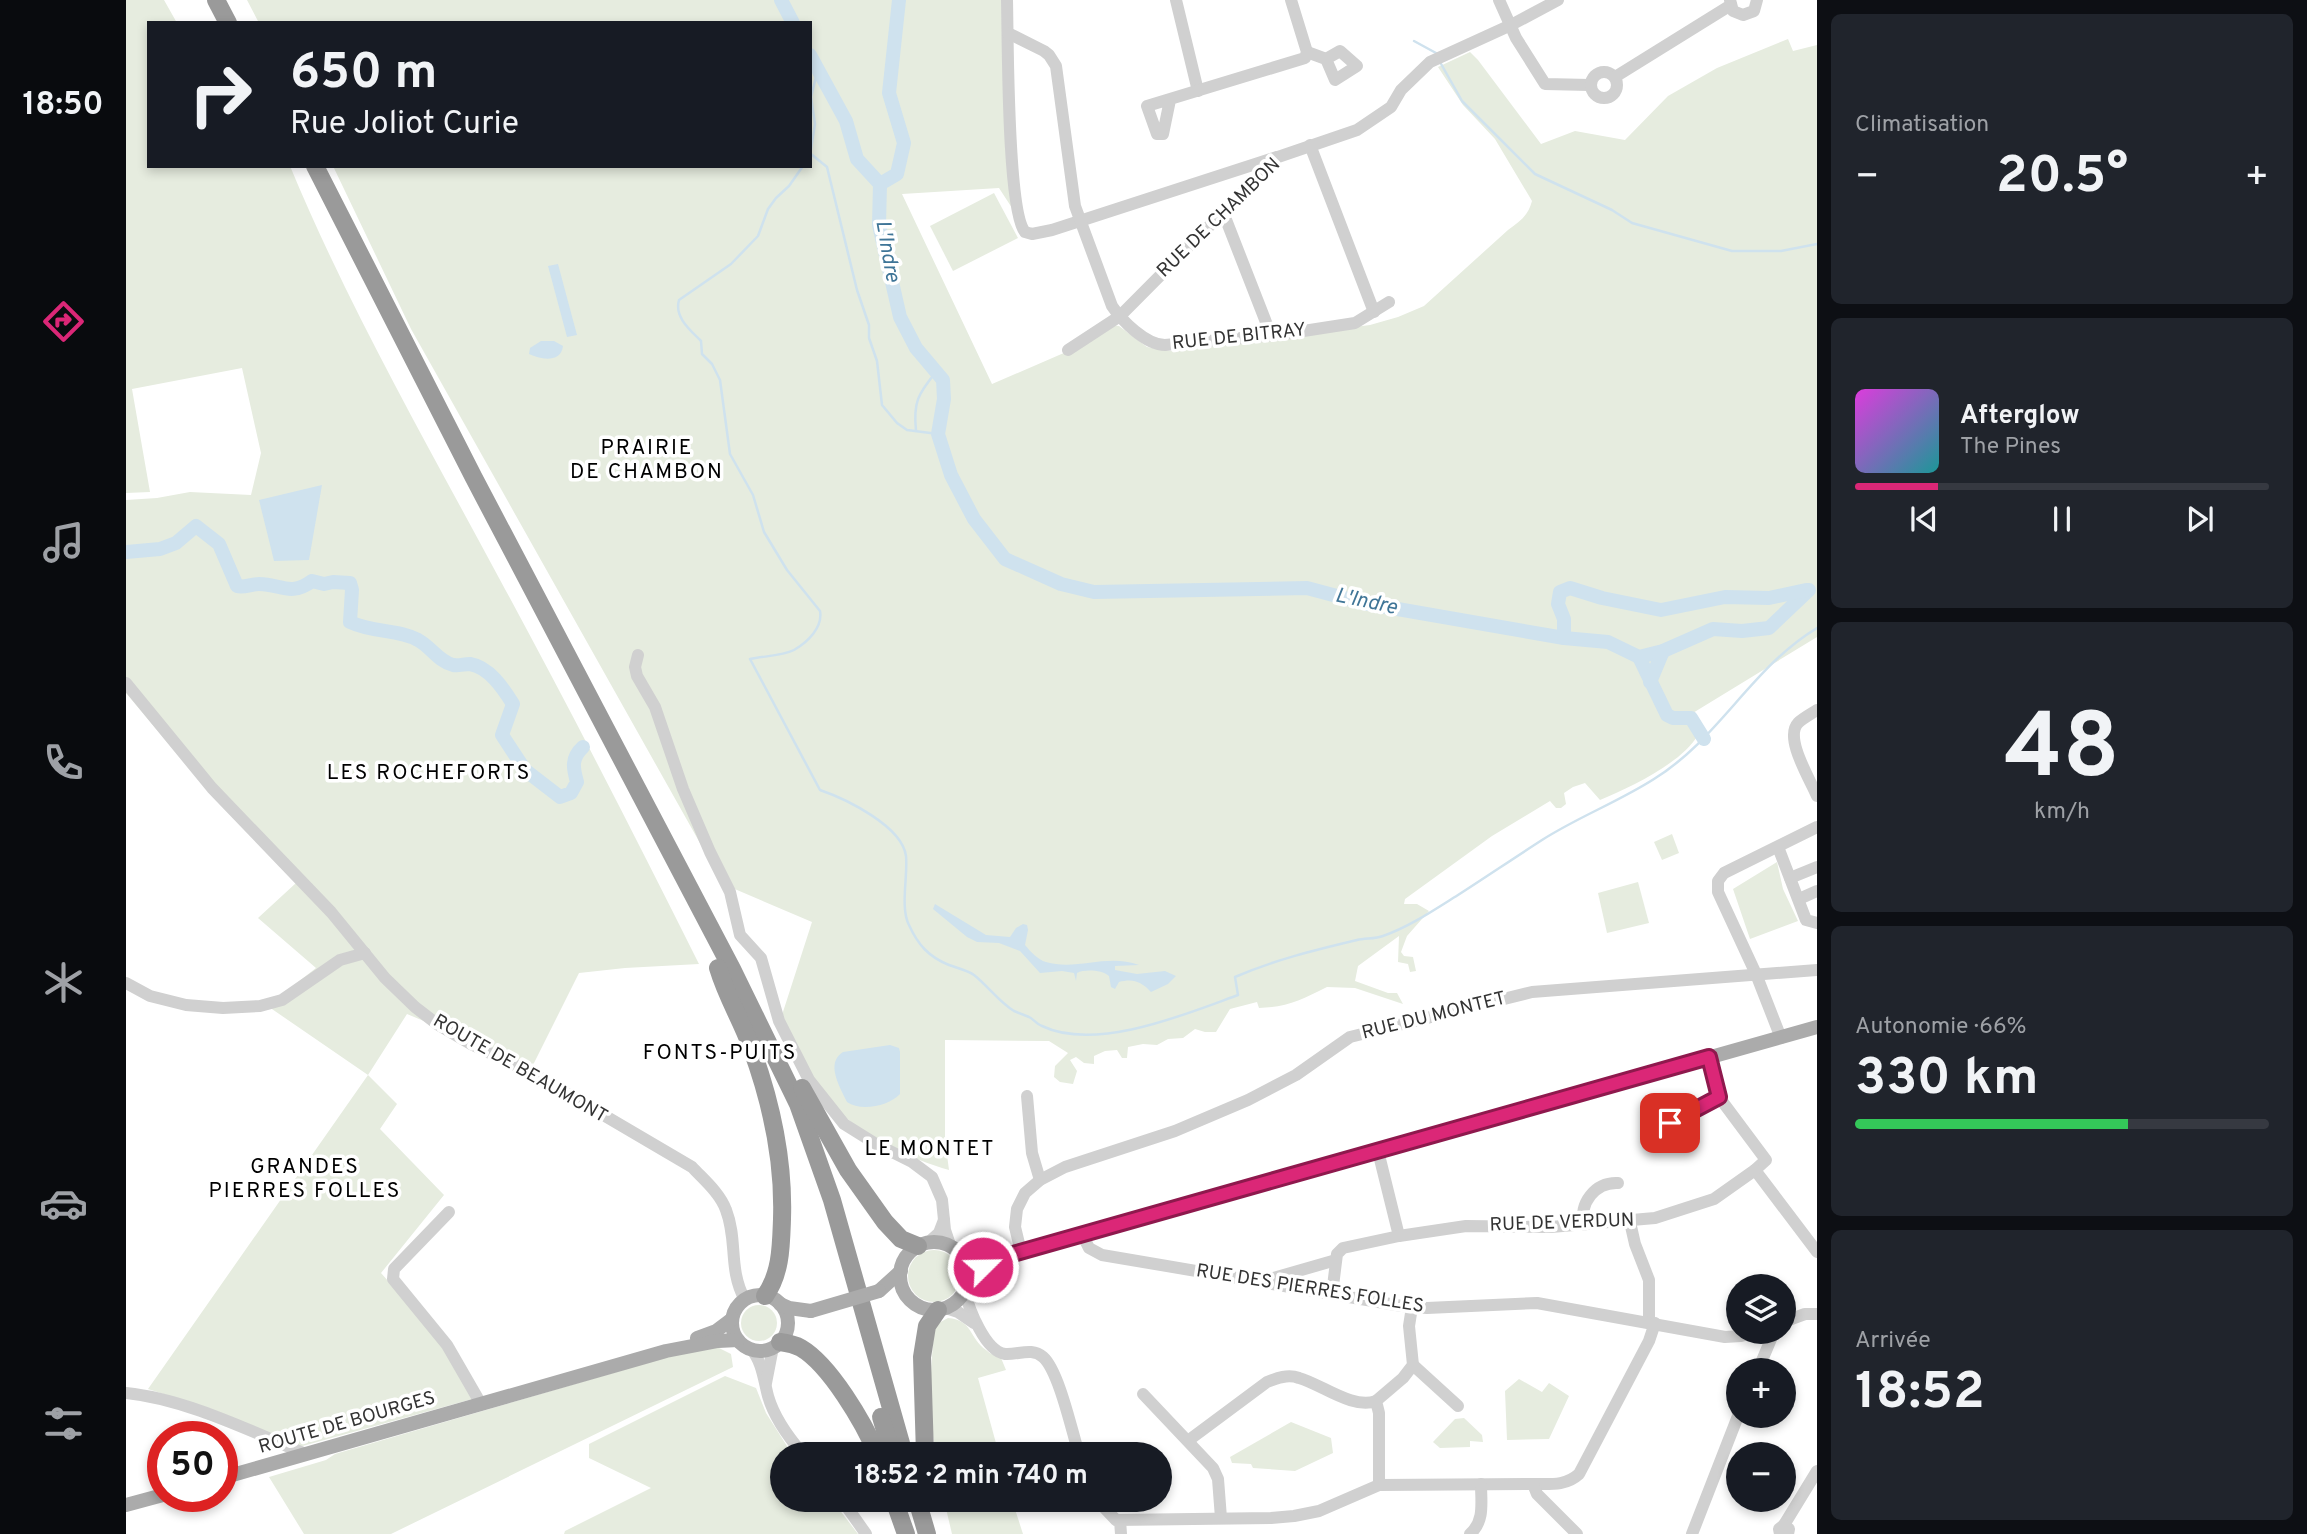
<!DOCTYPE html>
<html lang="fr">
<meta charset="utf-8">
<style>
:root{--surface:#171b24;--page:#20242c;--text:#f1f3f6;--muted:#9ea1a6;--line:#363941;--accent:#db2777}
body{margin:0;font-family:Overpass,sans-serif;background:var(--page);color:var(--text);height:100vh;display:flex;flex-direction:column;font-size:26px;white-space:nowrap}
*{box-sizing:border-box;margin:0}
p{font-size:23px;color:var(--muted)}
.icon{flex:none;width:38px;height:38px;fill:none;stroke:currentColor;stroke-width:2;stroke-linecap:round;stroke-linejoin:round}
.map{position:relative;flex:1;overflow:hidden}
.drawer{display:flex;flex-direction:column;gap:14px;padding:14px;background:#0d0f14;width:490px}
.drawer>*{flex:none}
.guide{position:absolute;left:21px;top:21px;width:665px;height:147px;border-radius:0px;box-shadow:0 4px 10px #0003;background:#171b24;color:var(--text);overflow:hidden}
.tools{position:absolute;left:1600px;top:1274px;display:grid;gap:14px}
.tools a{display:grid;place-items:center;width:70px;height:70px;border-radius:50%;background:var(--surface);box-shadow:0 4px 10px #0003;font-size:35px}
.speed{position:absolute;left:21px;top:1421px;display:flex;gap:14px;font-size:35px;font-weight:700;text-align:center}
.speed>*{display:grid;place-content:center;width:91px;height:91px;border-radius:50%;background:var(--surface);box-shadow:0 4px 10px #0003;line-height:1}
.speed .limit{border:10px solid #d22;background:#fff;color:#111}
.pin{position:absolute;display:grid;place-items:center;width:60px;height:60px;color:#fff;margin:-30px;border-radius:14px;box-shadow:0 4px 10px #0006}
.me{position:absolute;width:77px;margin:-38px;rotate:67deg;stroke-linejoin:round;filter:drop-shadow(0 0 5px #0008)}
.turn{display:flex;align-items:center;gap:24px;height:147px;padding:0 28px;font-size:32px}
.turn .icon{width:91px;height:91px;stroke-width:2.5}
.turn b{display:block;font-size:49px;line-height:60px}
.big{font-size:52px;font-weight:700;line-height:1.1}
.drawer .card{flex:1;display:flex;flex-direction:column;justify-content:center;gap:10px;min-width:0;padding:0 24px;border-radius:10px;background:var(--page)}
.drawer .dial{align-items:center;gap:0}
.dial b{font-size:91px;line-height:1}
.song{display:flex;align-items:center;gap:21px}
.cover{width:84px;height:84px;border-radius:10px;background:linear-gradient(135deg,hsl(300 70% 55%),hsl(180 70% 35%))}
.played{height:7px;border-radius:4px;background:linear-gradient(90deg,var(--accent) 20%,var(--line) 20%)}
.keys{display:flex;justify-content:space-around;direction:ltr}
.heat{display:flex;justify-content:space-between;align-items:center;font-size:38px;direction:ltr}
.charge{height:10px;border-radius:5px;background:linear-gradient(90deg,#34c759 66%,var(--line) 0)}
.trip{position:absolute;left:644px;top:1442px;width:402px;height:70px;border-radius:35px;background:var(--surface);box-shadow:0 4px 10px #0003;font-weight:700;line-height:70px;text-align:center}
main{display:flex;flex:1;min-height:0}
.tab-bar{display:flex;flex-direction:column;width:126px;justify-content:space-around;align-items:center;background:#090b0e;color:var(--muted)}
.tab-bar .icon{width:49px;height:49px}
.tab-bar .on{color:var(--accent)}
.tab-bar b{font-size:32px;color:var(--text)}
.map>svg:first-child{display:block}
</style>
<main>
<nav class="tab-bar">
<b>18:50</b>
<svg class="icon on" aria-label="directions" viewBox="0 0 24 24"><path d="M12 3l9 9-9 9-9-9zM9 14v-3h6M13 9l2 2-2 2"/></svg>
<svg class="icon" aria-label="music" viewBox="0 0 24 24"><path d="M9 18V5l10-2v13"/><circle cx="6" cy="18" r="3"/><circle cx="16" cy="16" r="3"/></svg>
<svg class="icon" aria-label="phone" viewBox="0 0 24 24"><path d="M5 4h4l2 5-3 2q2 4 5 5l2-3 5 2v4C11 20 4 13 5 4z"/></svg>
<svg class="icon" aria-label="climate" viewBox="0 0 24 24"><path d="M12 3v18M4 7l16 10M4 17L20 7"/></svg>
<svg class="icon" aria-label="car" viewBox="0 0 24 24"><path d="M5 17H2v-5l4-1 3-4h7l3 4 3 1v5h-3M9 17h6M6 11h13"/><circle cx="7" cy="17" r="2"/><circle cx="17" cy="17" r="2"/></svg>
<svg class="icon" aria-label="filters" viewBox="0 0 24 24"><path d="M4 7h16M4 17h16"/><circle cx="9" cy="7" r="2"/><circle cx="15" cy="17" r="2"/></svg>
</nav>
<div class="map">
<svg width="1691" height="1534" viewBox="0 0 1691 1534">
<rect width="100%" height="100%" fill="#fff"/>
<g fill="#e6ecdf">
<path d="M 0,0 L 38,0 L 51,23 L 23,23 L 23,166 L 164,166 C 223,308 300,442 373,578 C 442,705 508,834 573,964 L 499,968 L 453,973 L 405,1069 L 348,1042 L 281,1014 L 242,1075 L 271,1104 L 254,1129 L 318,1195 L 255,1273 L 305,1329 L 350,1398 L 173,1447 L 53,1399 L 22,1389 L 242,1075 L 143,1007 L 154,996 L 190,968 L 132,918 L 170,883 L 62,767 L 0,693 L 0,500 L 31,498 L 64,492 L 125,495 L 135,453 L 116,368 L 6,389 L 24,492 L 0,493 Z"/>
<path d="M 121,0 L 877,0 L 888,211 L 873,188 L 776,194 L 866,384 L 947,349 L 985,325 L 993,326 L 1021,347 L 1044,351 L 1244,325 L 1272,317 L 1298,306 L 1382,230 C 1394,221 1402,216 1406,201 L 1369,139 L 1337,105 L 1312,67 L 1344,52 L 1352,60 L 1415,144 L 1449,131 L 1499,140 L 1542,96 L 1591,68 L 1662,39 L 1667,51 L 1691,45 L 1691,637 L 1557,719 L 1563,722 L 1572,735 C 1556,763 1503,788 1474,800 L 1459,783 L 1447,787 L 1438,793 L 1440,804 L 1435,808 L 1430,808 L 1424,801 L 1366,836 L 1279,899 L 1278,904 L 1291,904 L 1303,911 L 1281,936 L 1275,952 L 1278,956 L 1287,957 L 1290,971 L 1284,972 L 1282,964 L 1272,962 L 1273,936 L 1232,966 L 1229,981 L 1262,993 L 1271,993 L 1277,1004 L 1229,988 L 1201,987 C 1175,1000 1162,1007 1133,1008 L 1131,1002 L 1104,1009 L 1090,1032 L 1079,1032 L 1069,1029 L 1057,1038 L 1042,1039 L 1031,1045 L 1017,1044 L 1002,1047 L 1001,1058 L 996,1058 L 991,1050 L 979,1051 L 968,1056 L 968,1064 L 958,1063 L 950,1057 L 944,1060 L 951,1071 L 947,1084 L 934,1082 L 928,1077 L 929,1066 L 942,1053 L 923,1041 L 819,1040 L 819,1140 L 823,1170 C 787,1160 735,1136 710,1108 C 686,1083 670,1046 656,1015 L 686,922 L 597,884 L 285,329 L 207,166 L 684,166 L 684,23 L 133,23 Z"/>
<polygon points="868,193 892,238 827,271 804,226"/>
<polygon points="1546,834 1553,853 1536,860 1528,842"/>
<polygon points="1651,862 1657,889 1672,921 1624,939 1607,889"/>
<polygon points="1512,882 1523,923 1481,933 1472,893"/>
<circle cx="808" cy="1276" r="26"/>
<circle cx="633" cy="1323" r="18"/>
<path d="M 822,1318 C 847,1320 843,1338 860,1350 C 864,1354 870,1356 875,1358 L 880,1370 L 852,1378 L 873,1454 L 810,1454 C 802,1412 804,1368 809,1325 Z"/>
<polygon points="589,1346 605,1354 607,1367 265,1534 178,1534 143,1477 200,1460 209,1454 545,1356"/>
<polygon points="599,1376 630,1388 640,1413 666,1454 656,1454 656,1500 706,1500 732,1534 438,1534 439,1531 525,1488 463,1458 463,1444"/>
<polygon points="1393,1379 1416,1392 1423,1383 1443,1396 1423,1439 1381,1440 1379,1391"/>
<polygon points="1338,1418 1356,1435 1357,1442 1344,1441 1344,1447 1314,1448 1307,1442 1329,1419"/>
<polygon points="1165,1422 1205,1438 1207,1453 1169,1471 1127,1468 1125,1464 1106,1463 1104,1457"/>
<polygon points="818,1500 886,1500 897,1534 826,1534"/>
</g>
<g fill="#cfe2ee">
<polygon points="432,264 451,335 441,337 422,266"/>
<path d="M 415,341 L 428,341 L 437,346 C 435,363 415,360 403,354 L 404,348 Z"/>
<polygon points="196,485 183,560 148,561 133,500"/>
<path d="M 809,904 L 860,935 L 884,937 L 890,928 L 897,924 L 901,925 L 902,930 L 899,945 C 904,951 912,960 920,962 C 951,971 981,953 1013,965 L 989,966 L 989,970 L 1011,974 L 1039,971 L 1050,976 L 1042,984 L 1025,992 C 1016,982 1007,978 993,982 L 989,989 L 985,987 L 983,976 C 976,970 959,969 951,973 L 950,981 L 948,973 L 936,971 L 914,973 L 894,951 L 873,943 L 851,942 L 841,937 L 807,909 Z"/>
<path d="M 764,1045 L 773,1048 L 774,1052 L 774,1094 C 763,1106 735,1112 721,1102 C 714,1087 699,1063 717,1052 Z"/>
</g>
<g fill="none" stroke-linecap="round" stroke-linejoin="round">
<g stroke="#cfe2ee" stroke-width="2.5">
<polyline points="1288,41 1310,53"/>
<polyline points="1314,62 1336,101 1409,174 1486,210 1506,223 1606,251 1655,251 1691,244"/>
<polyline points="685,154 701,167 731,290 743,325 743,338 751,361 756,405 771,423 781,430 812,434"/>
<polyline points="684,155 689,124 685,97 692,69"/>
<path d="M 677,166 L 663,186 L 650,198 L 642,209 L 632,236 L 605,264 L 553,300 C 548,317 564,330 575,341 L 576,354 L 586,364 L 594,380 L 604,454 L 627,495 L 638,532 L 661,570 L 694,611 C 697,627 682,642 668,650 C 656,656 638,656 624,659 L 694,790 C 720,799 776,826 780,856 C 782,876 774,908 783,925 C 792,945 803,957 823,965 C 831,968 841,970 848,975 C 862,986 873,1002 888,1011 C 893,1013 898,1015 903,1017 C 907,1019 911,1024 916,1026 C 970,1052 1060,1014 1112,995 L 1109,977 C 1148,960 1189,950 1231,940 C 1239,938 1249,939 1257,936 C 1283,927 1308,910 1332,895 C 1360,877 1388,858 1416,840 C 1452,817 1492,802 1528,779 C 1593,739 1626,667 1691,628"/>
<path d="M 790,431 C 787,402 792,394 810,372"/>
</g>
<g stroke="#cfe2ee" stroke-width="14">
<polyline points="655,0 667,23"/>
<polyline points="684,55 720,121 731,159 754,184 753,225 774,317 790,348 817,380 818,399 812,434 825,475 848,519 879,559 935,584 968,592 1181,588 1237,603 1438,638 1482,642 1513,657 1537,651 1587,629 1616,631 1643,628 1683,590"/>
<polyline points="754,184 771,174 778,143 763,93 773,0"/>
<path d="M 0,552 L 34,549 L 50,543 L 70,526 L 93,544 L 111,586 C 118,588 125,584 133,584 C 155,584 164,597 186,581 L 198,584 L 207,582 L 224,583 L 226,590 L 224,622 C 247,633 272,629 292,640 C 304,646 313,662 327,665 C 333,666 338,664 344,664 C 363,667 377,688 387,704 L 376,735 L 399,770 L 434,797 L 445,793 L 451,782 C 447,768 445,758 457,747"/>
<polyline points="1438,638 1438,619 1432,604 1434,592 1444,588 1476,598 1535,610 1599,597 1643,598 1680,590"/>
<polyline points="1513,657 1541,715 1547,718 1565,718 1578,739"/>
<polyline points="1524,682 1537,651"/>
</g>
<g stroke="#d0d0d0" stroke-width="12">
<path d="M 881,0 C 882,37 881,211 899,232 L 906,234 L 926,230 L 1151,157"/>
<polyline points="1050,0 1072,91"/>
<polyline points="1373,0 1390,38 1419,84 1464,85"/>
<polyline points="1604,0 1607,11 1617,15 1628,11 1631,0"/>
<path d="M 882,33 L 918,51 L 923,55 L 930,66 L 949,206 L 986,306 C 996,321 1020,345 1039,345 L 1158,334 L 1229,323 L 1263,302"/>
<polyline points="1181,52 1200,59 1209,80 1231,66 1214,51 1200,59"/>
<circle cx="1478" cy="85" r="13"/>
<polyline points="1489,77 1605,5"/>
<polyline points="1044,100 1037,134 1031,134 1021,106 1179,58 1181,52 1165,0"/>
<polyline points="1184,145 1248,312"/>
<polyline points="1097,212 1145,335"/>
<polyline points="942,350 994,316 1152,157 1231,130 1265,107 1275,90 1304,62 1385,25 1432,0"/>
<polyline points="512,655 509,667 511,676 529,707 557,789 584,852 604,892 614,935 635,958 653,1021 683,1080 718,1124 750,1144 786,1162 806,1177 816,1200 819,1230 824,1245"/>
<path d="M 0,683 L 86,788 L 205,912 L 259,978 L 289,1007 L 311,1024 L 345,1044 L 406,1073 L 566,1167 C 577,1179 594,1193 600,1210 C 612,1241 602,1269 619,1300"/>
<path d="M 1691,710 C 1685,714 1677,718 1672,723 C 1658,738 1684,779 1691,796"/>
<polyline points="1652,847 1680,920 1691,923"/>
<polyline points="1664,878 1691,867"/>
<polyline points="1673,899 1691,891"/>
<polyline points="0,983 24,996 60,1005 97,1008 134,1006 156,1000 214,960 239,953"/>
<polyline points="1655,1038 1630,974 1592,892 1592,881 1598,873 1691,827"/>
<polyline points="1583,1057 1593,1097 1640,1160 1629,1170 1691,1252"/>
<polyline points="901,1096 906,1153 914,1180"/>
<polyline points="1520,1136 1593,1097"/>
<polyline points="1252,1151 1273,1236"/>
<polyline points="323,1212 268,1269 267,1279 321,1345 355,1404"/>
<polyline points="1504,1222 1509,1244 1523,1280 1523,1322"/>
<path d="M 1458,1225 C 1453,1203 1469,1182 1492,1183"/>
<polyline points="956,1234 963,1248 976,1255 1276,1306 1301,1308 1411,1303 1599,1337 1615,1336 1630,1332"/>
<polyline points="803,1242 813,1233 818,1220"/>
<polyline points="895,1252 889,1227 891,1209 899,1193 914,1180 939,1167 1049,1131 1122,1100 1170,1075 1224,1037 1406,992 1691,970"/>
<polyline points="1137,1281 1210,1260"/>
<path d="M 839,1292 C 843,1309 859,1351 879,1354 C 892,1355 906,1347 917,1357 C 933,1371 946,1432 953,1454"/>
<polyline points="1206,1294 1211,1254 1217,1248 1273,1236 1340,1226 1425,1227 1529,1218 1588,1199 1629,1170"/>
<polyline points="820,1308 832,1312 848,1323"/>
<polyline points="1657,1322 1679,1314 1691,1314"/>
<path d="M 625,1349 C 636,1361 638,1381 642,1396 C 648,1417 663,1438 677,1454"/>
<polyline points="1287,1365 1332,1406"/>
<polyline points="1632,1370 1648,1332"/>
<polyline points="640,1383 647,1347"/>
<path d="M 0,1393 C 60,1399 124,1431 180,1454"/>
<polyline points="1017,1394 1087,1468 1092,1479 1095,1518"/>
<path d="M 1063,1440 L 1141,1382 C 1151,1378 1162,1374 1173,1378 C 1195,1384 1227,1410 1250,1401"/>
<path d="M 1407,1484 C 1424,1484 1440,1486 1453,1474 L 1523,1341 L 1529,1323"/>
<polyline points="1253,1485 1253,1413 1250,1401 1277,1378 1287,1365 1283,1326 1286,1307"/>
<polyline points="716,1500 740,1534"/>
<polyline points="971,1500 990,1520 1145,1518 1168,1516 1193,1511 1253,1485 1407,1484 1411,1494 1451,1534"/>
<polyline points="994,1520 995,1534"/>
<polyline points="1658,1525 1691,1471"/>
<path d="M 1344,1534 C 1359,1521 1355,1502 1355,1484"/>
<polyline points="1566,1534 1612,1416"/>
<polyline points="1654,1534 1653,1529 1658,1525 1663,1529 1662,1534"/>
</g>
<g stroke="#ababab" stroke-width="14">
<circle cx="808" cy="1276" r="34"/>
<polyline points="835,1254 869,1259 1691,1027"/>
<polyline points="753,1291 775,1271"/>
<circle cx="634" cy="1323" r="28"/>
<polyline points="654,1304 663,1308 685,1311"/>
<polyline points="571,1338 590,1331 606,1319"/>
<polyline points="96,1478 540,1351 592,1341 612,1340"/>
<polyline points="0,1505 37,1495"/>
</g>
<g stroke="#9a9a9a" stroke-width="18">
<polyline points="90,0 102,23"/>
<polyline points="189,166 348,478 606,969 672,1104 706,1200 778,1454"/>
<path d="M 592,968 C 601,998 615,1019 625,1047 C 646,1104 658,1159 656,1219 C 655,1247 655,1273 639,1296"/>
<polyline points="676,1088 722,1170 759,1222 775,1239 792,1246"/>
<path d="M 654,1342 C 661,1343 668,1344 675,1348 C 704,1365 738,1423 751,1454"/>
<polyline points="755,1417 766,1454"/>
<polyline points="799,1454 796,1357 801,1326 812,1310"/>
<polyline points="768,1500 780,1534"/>
<polyline points="791,1500 801,1534"/>
</g>
<polyline stroke="#ababab" stroke-width="14" points="685,1311 753,1291"/>
</g>
<g fill="none" stroke-linecap="round" stroke-linejoin="round">
<g stroke="#8e194d" stroke-width="18">
<polyline id="route" points="857,1267 869,1259 1583,1057 1593,1097 1544,1123"/>
</g>
<use href="#route" stroke="#db2777" stroke-width="12"/>
</g>
<g text-anchor="middle" dominant-baseline="central" stroke-width="7" stroke-linejoin="round" paint-order="stroke">
<g font-size="19" fill="#333" stroke="#fff">
<text transform="translate(1093 218) rotate(-44)">RUE DE CHAMBON</text>
<text transform="translate(1113 337) rotate(-6)">RUE DE BITRAY</text>
<text transform="translate(1308 1016) rotate(-14)">RUE DU MONTET</text>
<text transform="translate(394 1069) rotate(30)">ROUTE DE BEAUMONT</text>
<text transform="translate(1436 1223) rotate(-2)">RUE DE VERDUN</text>
<text transform="translate(1184 1289) rotate(9)">RUE DES PIERRES FOLLES</text>
<text transform="translate(221 1423) rotate(-16)">ROUTE DE BOURGES</text>
</g>
<g font-size="21" font-style="italic" fill="#3f7597" stroke="#fff">
<text transform="translate(761 251) rotate(80)">L'Indre</text>
<text transform="translate(1240 602) rotate(12)">L'Indre</text>
</g>
<g font-size="21" letter-spacing="2" fill="#000" stroke="#fff">
<text x="521" y="448">PRAIRIE<tspan x="521" dy="24">DE CHAMBON</tspan></text>
<text x="303" y="773">LES ROCHEFORTS</text>
<text x="594" y="1053">FONTS-PUITS</text>
<text x="804" y="1149">LE MONTET</text>
<text x="179" y="1167">GRANDES<tspan x="179" dy="24">PIERRES FOLLES</tspan></text>
</g>
</g>
</svg>
<div class="tools">
<a><svg class="icon" aria-label="layers" viewBox="0 0 24 24"><path d="M12 4l9 5-9 5-9-5zM3 14l9 5 9-5"/></svg></a>
<a>+</a>
<a>−</a>
</div>
<div class="speed"><div class="limit">50</div></div>
<div class="pin" style="left:1544px;top:1123px;background:#d93025"><svg class="icon" aria-label="arrive" viewBox="0 0 24 24"><path d="M6 21V4h12l-3 4 3 4H6"/></svg></div>
<svg class="me" style="left:857px;top:1267px" viewBox="-20 -20 40 40"><circle r="17" fill="#db2777" stroke="#fff" stroke-width="3"/><path d="M0-11L8 9 0 5-8 9z" fill="#fff"/></svg>
<div class="trip">18:52 · 2 min · 740 m</div>
<div class="guide">
<div class="turn"><svg class="icon" aria-label="right" viewBox="0 0 24 24"><path d="M7 20v-9h11M14 6l5 5-5 5"/></svg><div><b>650 m</b>Rue Joliot Curie</div></div>
</div>
</div>
<section class="drawer">
<div class="card"><p>Climatisation</p>
<div class="heat"><a>−</a><b class="big">20.5°</b><a>+</a></div>
</div>
<div class="card">
<div class="song"><i class="cover"></i><div><b>Afterglow</b><p>The Pines</p></div></div>
<div class="played"></div>
<div class="keys"><svg class="icon" aria-label="previous" viewBox="0 0 24 24"><path d="M18 5L8 12l10 7zM5 5v14"/></svg><svg class="icon" aria-label="pause" viewBox="0 0 24 24"><path d="M8 5v14M16 5v14"/></svg><svg class="icon" aria-label="next" viewBox="0 0 24 24"><path d="M6 5l10 7-10 7zM19 5v14"/></svg></div>
</div>
<div class="card dial"><b>48</b><p>km/h</p></div>
<div class="card"><p>Autonomie · 66%</p><b class="big">330 km</b><div class="charge"></div></div>
<div class="card"><p>Arrivée</p><b class="big">18:52</b></div>
</section>
</main>
